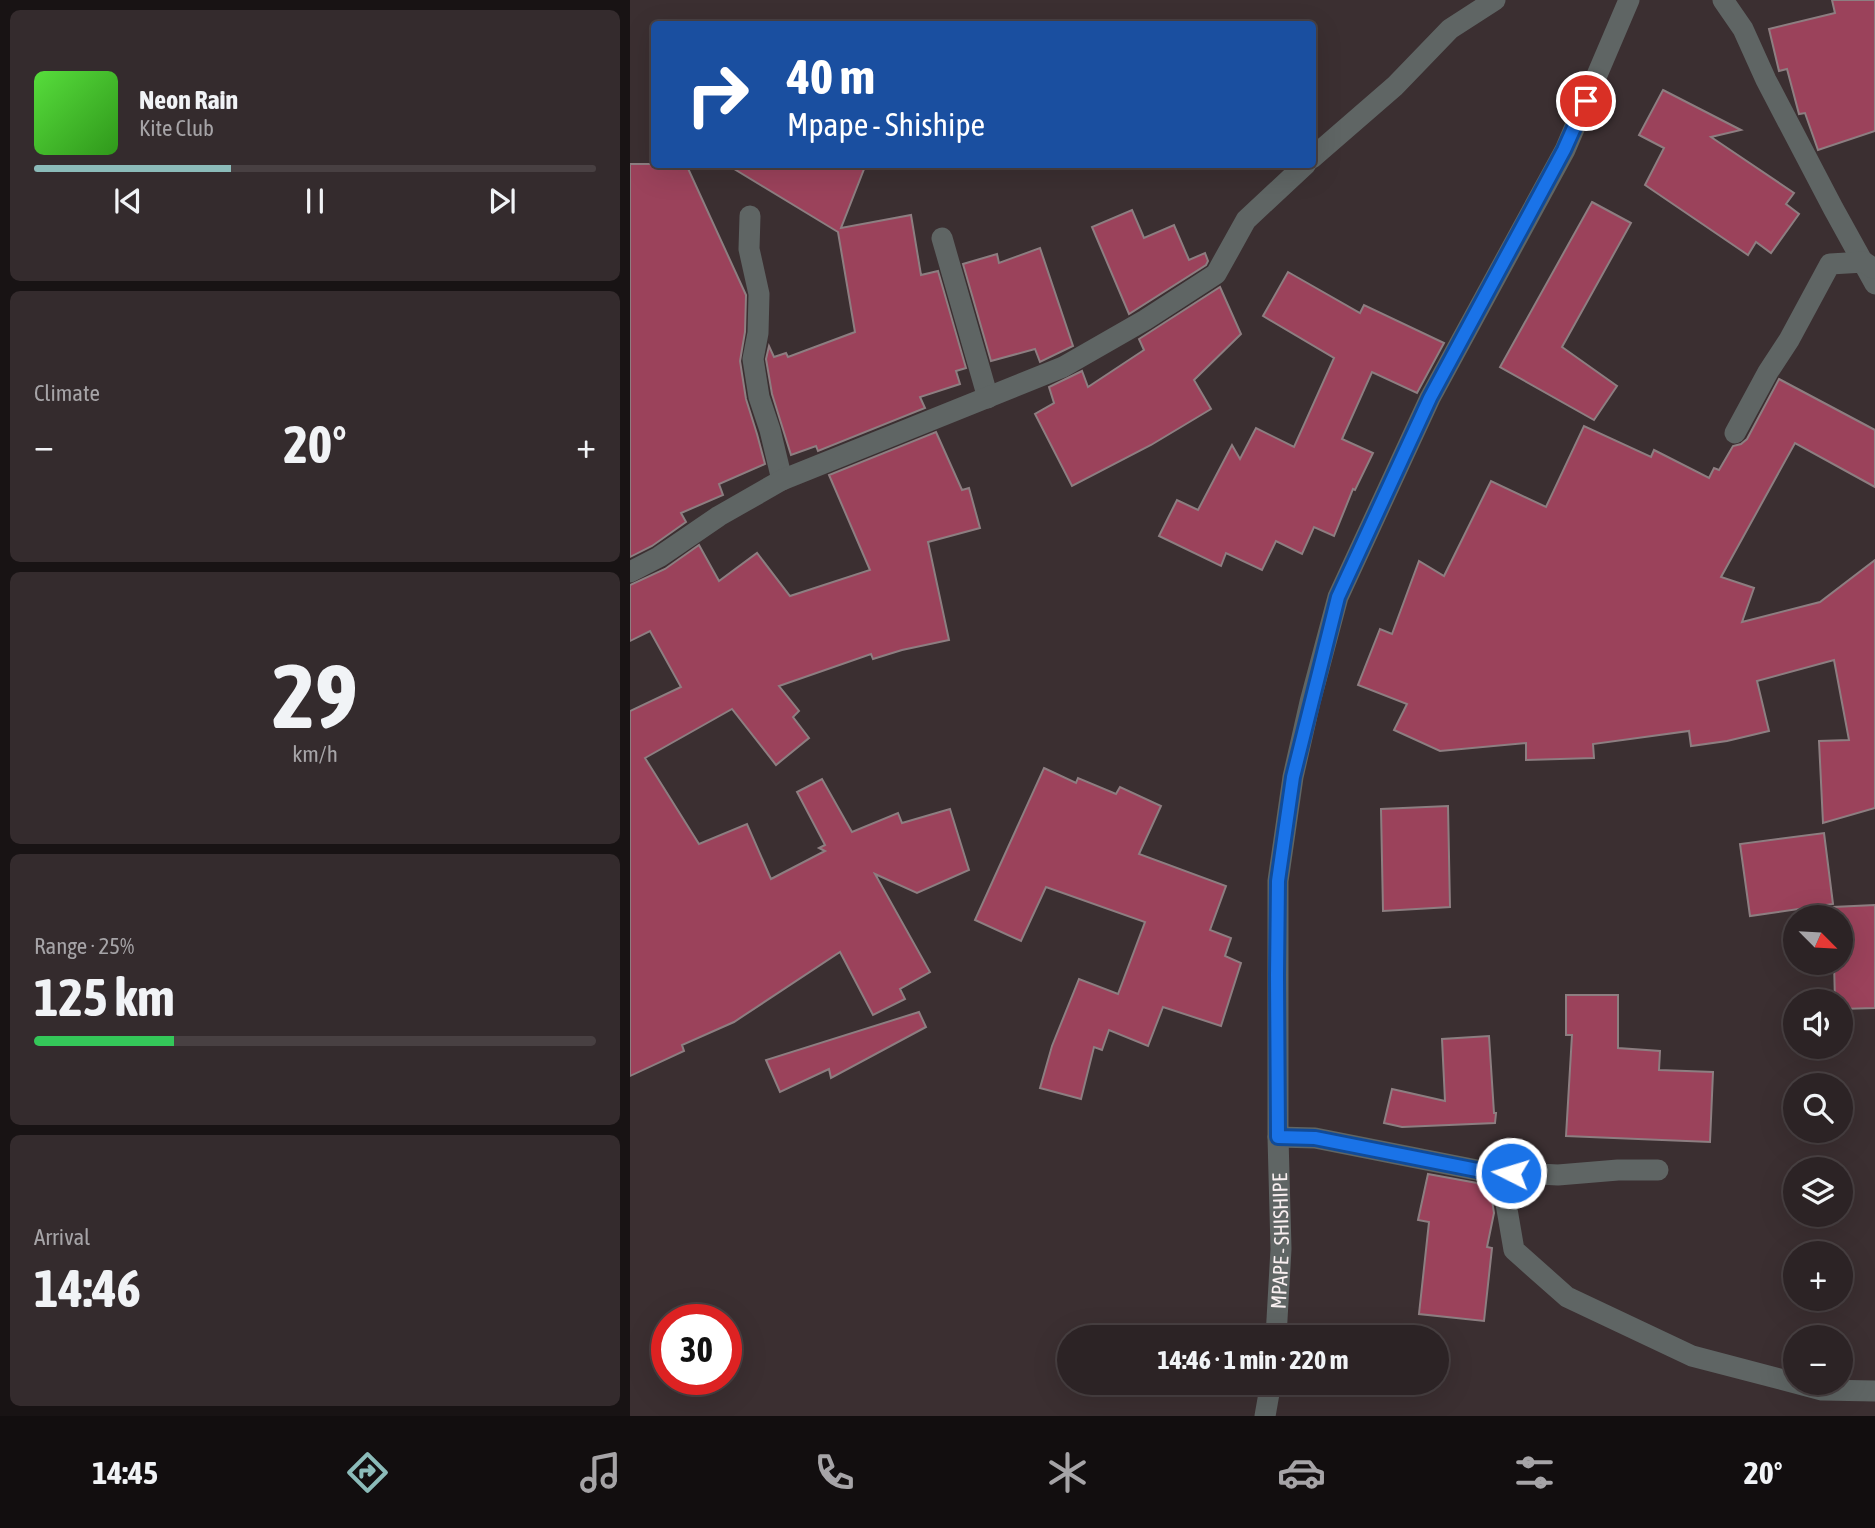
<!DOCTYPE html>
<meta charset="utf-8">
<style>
:root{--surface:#2c2325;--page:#342b2d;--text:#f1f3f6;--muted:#a6a4a7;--line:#484042;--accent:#8bbbb9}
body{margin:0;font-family:"Asap Condensed",sans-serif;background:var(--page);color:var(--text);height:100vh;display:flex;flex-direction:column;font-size:26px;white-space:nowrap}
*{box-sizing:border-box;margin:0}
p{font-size:23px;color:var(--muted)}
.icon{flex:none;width:38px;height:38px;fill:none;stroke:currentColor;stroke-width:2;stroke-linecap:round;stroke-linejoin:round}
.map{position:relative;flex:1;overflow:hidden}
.details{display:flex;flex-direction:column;gap:10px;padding:10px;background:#181314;width:630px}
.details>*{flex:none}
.banner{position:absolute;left:21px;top:21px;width:665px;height:147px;border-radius:7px;box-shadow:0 7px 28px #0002,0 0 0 2px var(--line);background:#1a4fa0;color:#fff;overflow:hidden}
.needle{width:46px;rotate:114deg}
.tools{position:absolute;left:1153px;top:905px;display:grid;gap:14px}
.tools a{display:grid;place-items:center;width:70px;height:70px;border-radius:50%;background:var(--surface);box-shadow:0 7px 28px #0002,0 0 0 2px var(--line);font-size:35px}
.speed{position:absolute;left:21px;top:1304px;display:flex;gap:14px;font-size:35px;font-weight:700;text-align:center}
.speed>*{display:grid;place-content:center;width:91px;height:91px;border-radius:50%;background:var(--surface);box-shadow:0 7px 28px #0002,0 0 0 2px var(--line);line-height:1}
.speed .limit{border:10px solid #d22;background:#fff;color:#111}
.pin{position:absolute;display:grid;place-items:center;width:60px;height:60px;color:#fff;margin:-30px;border:4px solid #fff;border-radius:50%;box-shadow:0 2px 7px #0007}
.me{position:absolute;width:77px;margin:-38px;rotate:275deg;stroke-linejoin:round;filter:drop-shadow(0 0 5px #0008)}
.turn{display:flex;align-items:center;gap:24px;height:147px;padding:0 21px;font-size:32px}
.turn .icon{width:91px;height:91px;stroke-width:2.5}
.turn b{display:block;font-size:49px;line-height:60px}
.big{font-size:52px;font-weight:700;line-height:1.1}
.details .card{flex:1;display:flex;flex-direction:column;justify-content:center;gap:10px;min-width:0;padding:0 24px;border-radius:10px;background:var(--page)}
.details .dial{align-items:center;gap:0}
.dial b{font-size:91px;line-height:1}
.song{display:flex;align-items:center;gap:21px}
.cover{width:84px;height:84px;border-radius:10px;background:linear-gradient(135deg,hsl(110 70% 55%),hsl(110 70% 35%))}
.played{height:7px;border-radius:4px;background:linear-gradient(90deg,var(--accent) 35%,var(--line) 35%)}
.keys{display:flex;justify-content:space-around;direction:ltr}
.heat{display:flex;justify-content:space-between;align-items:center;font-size:38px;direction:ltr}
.charge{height:10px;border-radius:5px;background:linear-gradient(90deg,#34c759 25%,var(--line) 0)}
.trip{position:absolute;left:427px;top:1325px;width:392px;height:70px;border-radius:35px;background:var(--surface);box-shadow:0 7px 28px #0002,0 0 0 2px var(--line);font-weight:700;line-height:70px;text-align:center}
.menu{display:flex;height:112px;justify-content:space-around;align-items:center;background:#120e0f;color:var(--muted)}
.menu .icon{width:49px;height:49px}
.menu .active{color:var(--accent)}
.menu b{font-size:32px;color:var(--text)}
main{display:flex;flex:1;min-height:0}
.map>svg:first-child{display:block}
</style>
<main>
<section class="details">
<div class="card">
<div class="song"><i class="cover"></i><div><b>Neon Rain</b><p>Kite Club</p></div></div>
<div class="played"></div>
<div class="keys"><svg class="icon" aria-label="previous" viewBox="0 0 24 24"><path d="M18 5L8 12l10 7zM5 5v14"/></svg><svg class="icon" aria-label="pause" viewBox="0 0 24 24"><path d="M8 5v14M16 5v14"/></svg><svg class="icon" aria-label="next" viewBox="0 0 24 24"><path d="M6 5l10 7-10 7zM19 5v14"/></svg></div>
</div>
<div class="card"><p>Climate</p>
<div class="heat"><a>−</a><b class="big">20°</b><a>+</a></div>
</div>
<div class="card dial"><b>29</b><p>km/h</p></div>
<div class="card"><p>Range · 25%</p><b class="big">125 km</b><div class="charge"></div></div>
<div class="card"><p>Arrival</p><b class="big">14:46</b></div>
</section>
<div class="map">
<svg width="1245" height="1416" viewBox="0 0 1245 1416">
<rect width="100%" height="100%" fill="#3b2f31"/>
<g fill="#9b425b" stroke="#8d7e81" stroke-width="2">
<polygon points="1202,0 1245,0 1245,131 1188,150 1175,113 1169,114 1157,69 1149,71 1139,29 1205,13"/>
<polygon points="1033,90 1111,130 1081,137 1164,193 1156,204 1169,214 1141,253 1126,242 1118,255 1015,185 1034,148 1009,135"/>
<polygon points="0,164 56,164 116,295 115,332 110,361 116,399 127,434 135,464 89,484 93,495 51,513 56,522 22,546 0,557"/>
<polygon points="96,164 236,164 211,228 281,215 291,275 308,271 336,368 326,371 330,384 290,397 295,408 188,451 186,446 161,455 142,394 136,359 139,346 144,357 156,353 158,357 225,332 208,232"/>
<polygon points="962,202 1001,223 932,347 987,386 964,420 870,367"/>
<polygon points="502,210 514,238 544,225 559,260 575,253 578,261 576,265 499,314 462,227"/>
<polygon points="410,248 443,346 410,362 405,349 361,361 333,264 367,254 369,263"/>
<polygon points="658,272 730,313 734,305 814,343 787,393 742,372 712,439 743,453 725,490 723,489 704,536 684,527 672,554 646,541 632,570 596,553 591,566 529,536 547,500 568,510 602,445 610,459 626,428 664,447 704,358 633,316"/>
<polygon points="590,287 611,334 564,380 581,409 521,445 442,486 405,414 424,403 419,387 452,371 458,387 514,350 509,339"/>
<polygon points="1149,379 1245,430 1245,487 1165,443 1091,577 1124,588 1112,622 1190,602 1245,560 1245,808 1193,823 1189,741 1219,740 1204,660 1127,681 1139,731 1097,741 1061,746 1059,731 963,744 964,758 896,760 896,743 810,751 764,730 777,704 728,685 750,629 762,634 789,561 814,576 861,481 916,507 954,426 1021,457 1024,450 1079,478 1084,468 1089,470 1103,446 1111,444 1117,439"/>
<polygon points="306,432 332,490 339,488 350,528 298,542 319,640 272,650 243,659 241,654 149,686 169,711 163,717 179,738 146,765 102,709 15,758 69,844 117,824 141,879 195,851 189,848 195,845 167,792 192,779 222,832 268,813 272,823 320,809 339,870 287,893 245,874 300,972 270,989 275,999 243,1015 210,952 104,1022 52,1045 54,1051 0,1076 0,711 51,687 20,631 0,641 0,585 35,569 69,545 89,581 127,553 160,596 240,570 199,475"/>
<polygon points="414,768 446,783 448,778 486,794 490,787 531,806 509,854 596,886 580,930 601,938 595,956 611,963 591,1026 533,1007 518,1046 479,1030 472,1050 464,1047 451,1099 410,1088 422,1046 449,979 488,994 515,922 416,887 391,941 345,920"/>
<polygon points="818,806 820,907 753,911 751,809"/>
<polygon points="1194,833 1203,904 1120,916 1110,844"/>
<polygon points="1245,905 1245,1008 1211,1009 1211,1001 1205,1001 1204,962 1211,962 1211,917 1204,917 1203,907"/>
<polygon points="936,995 988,995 988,1048 1030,1051 1029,1070 1083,1072 1080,1142 936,1136 942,1035 936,1035"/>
<polygon points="289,1012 296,1027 201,1078 199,1069 150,1092 136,1060"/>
<polygon points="859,1036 864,1113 866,1113 865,1123 772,1127 754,1123 762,1089 815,1101 812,1039"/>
<polygon points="798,1174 847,1183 861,1194 864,1213 857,1247 862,1248 854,1321 789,1314 799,1222 788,1220"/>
</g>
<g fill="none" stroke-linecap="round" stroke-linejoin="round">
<g stroke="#5f6564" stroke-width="21">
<polyline points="1093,0 1113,29 1136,80 1203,208 1245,284"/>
<polyline points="682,158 765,86 820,29 865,0"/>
<polyline points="120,216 119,249 129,294 128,333 123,359 129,397 140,430 152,480"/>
<polyline points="312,238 358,398"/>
<polyline points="1105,433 1138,372 1159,340 1200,264 1234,262 1243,268"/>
<polyline points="0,572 29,557 89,516 152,480 433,367 515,320 586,274 616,220 676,164"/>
<polyline points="648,1137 685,1138 852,1171 928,1175 988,1170 1028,1170"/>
<polyline points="852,1171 873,1186 884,1250 937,1297 1062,1356 1192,1390 1245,1391"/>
<path id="s1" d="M 646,1337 L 651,1249 L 648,1137 L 648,881 L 663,777 L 680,702 L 708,597 L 800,398 L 935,150 L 999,0"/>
<polyline points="635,1416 641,1382"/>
</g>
</g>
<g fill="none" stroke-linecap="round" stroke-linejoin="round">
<g stroke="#114b97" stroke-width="18">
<polyline id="route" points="881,1173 852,1171 685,1138 648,1137 647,975 648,881 663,777 708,597 800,398 934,150 956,101"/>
</g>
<use href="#route" stroke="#1a73e8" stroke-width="12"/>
</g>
<g text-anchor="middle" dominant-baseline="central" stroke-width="7" stroke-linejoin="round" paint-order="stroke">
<g font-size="21" fill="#f8eff0" stroke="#3b2f31">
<text stroke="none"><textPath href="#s1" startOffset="96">MPAPE - SHISHIPE</textPath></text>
</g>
</g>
</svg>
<div class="tools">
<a><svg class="needle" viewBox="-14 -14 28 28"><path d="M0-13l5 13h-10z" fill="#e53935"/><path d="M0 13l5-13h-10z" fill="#a6a4a7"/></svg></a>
<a><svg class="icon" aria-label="sound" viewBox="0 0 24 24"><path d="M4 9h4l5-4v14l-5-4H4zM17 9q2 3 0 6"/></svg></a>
<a><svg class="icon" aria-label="search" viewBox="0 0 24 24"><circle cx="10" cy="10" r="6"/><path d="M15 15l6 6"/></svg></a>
<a><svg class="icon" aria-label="layers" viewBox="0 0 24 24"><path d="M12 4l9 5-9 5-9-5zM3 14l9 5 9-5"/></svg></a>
<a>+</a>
<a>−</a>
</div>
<div class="speed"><div class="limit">30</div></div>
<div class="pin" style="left:956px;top:101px;background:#d93025"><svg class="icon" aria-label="arrive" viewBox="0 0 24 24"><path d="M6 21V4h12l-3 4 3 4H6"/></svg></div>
<svg class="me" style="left:881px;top:1173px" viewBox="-20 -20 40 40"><circle r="17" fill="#1a73e8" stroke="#fff" stroke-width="3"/><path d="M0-11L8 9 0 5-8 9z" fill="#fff"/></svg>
<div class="trip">14:46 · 1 min · 220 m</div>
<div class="banner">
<div class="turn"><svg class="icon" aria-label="right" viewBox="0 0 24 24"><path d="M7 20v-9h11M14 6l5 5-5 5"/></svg><div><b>40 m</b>Mpape - Shishipe</div></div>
</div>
</div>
</main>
<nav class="menu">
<b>14:45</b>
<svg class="icon active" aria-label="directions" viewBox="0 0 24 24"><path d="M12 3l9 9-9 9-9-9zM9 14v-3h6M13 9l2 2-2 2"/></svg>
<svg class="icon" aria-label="music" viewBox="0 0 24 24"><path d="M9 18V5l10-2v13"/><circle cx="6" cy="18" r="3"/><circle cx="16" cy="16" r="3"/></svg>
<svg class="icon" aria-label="phone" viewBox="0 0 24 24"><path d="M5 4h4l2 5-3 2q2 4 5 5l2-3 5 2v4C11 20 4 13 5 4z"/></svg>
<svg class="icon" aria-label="climate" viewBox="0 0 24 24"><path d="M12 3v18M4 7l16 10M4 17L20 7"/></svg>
<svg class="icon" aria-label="car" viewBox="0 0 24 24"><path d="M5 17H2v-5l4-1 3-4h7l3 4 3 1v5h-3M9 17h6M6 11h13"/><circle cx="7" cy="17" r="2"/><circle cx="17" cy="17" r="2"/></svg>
<svg class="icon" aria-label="filters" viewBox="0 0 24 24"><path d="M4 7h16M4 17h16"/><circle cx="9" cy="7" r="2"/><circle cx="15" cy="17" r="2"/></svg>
<b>20°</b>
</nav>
